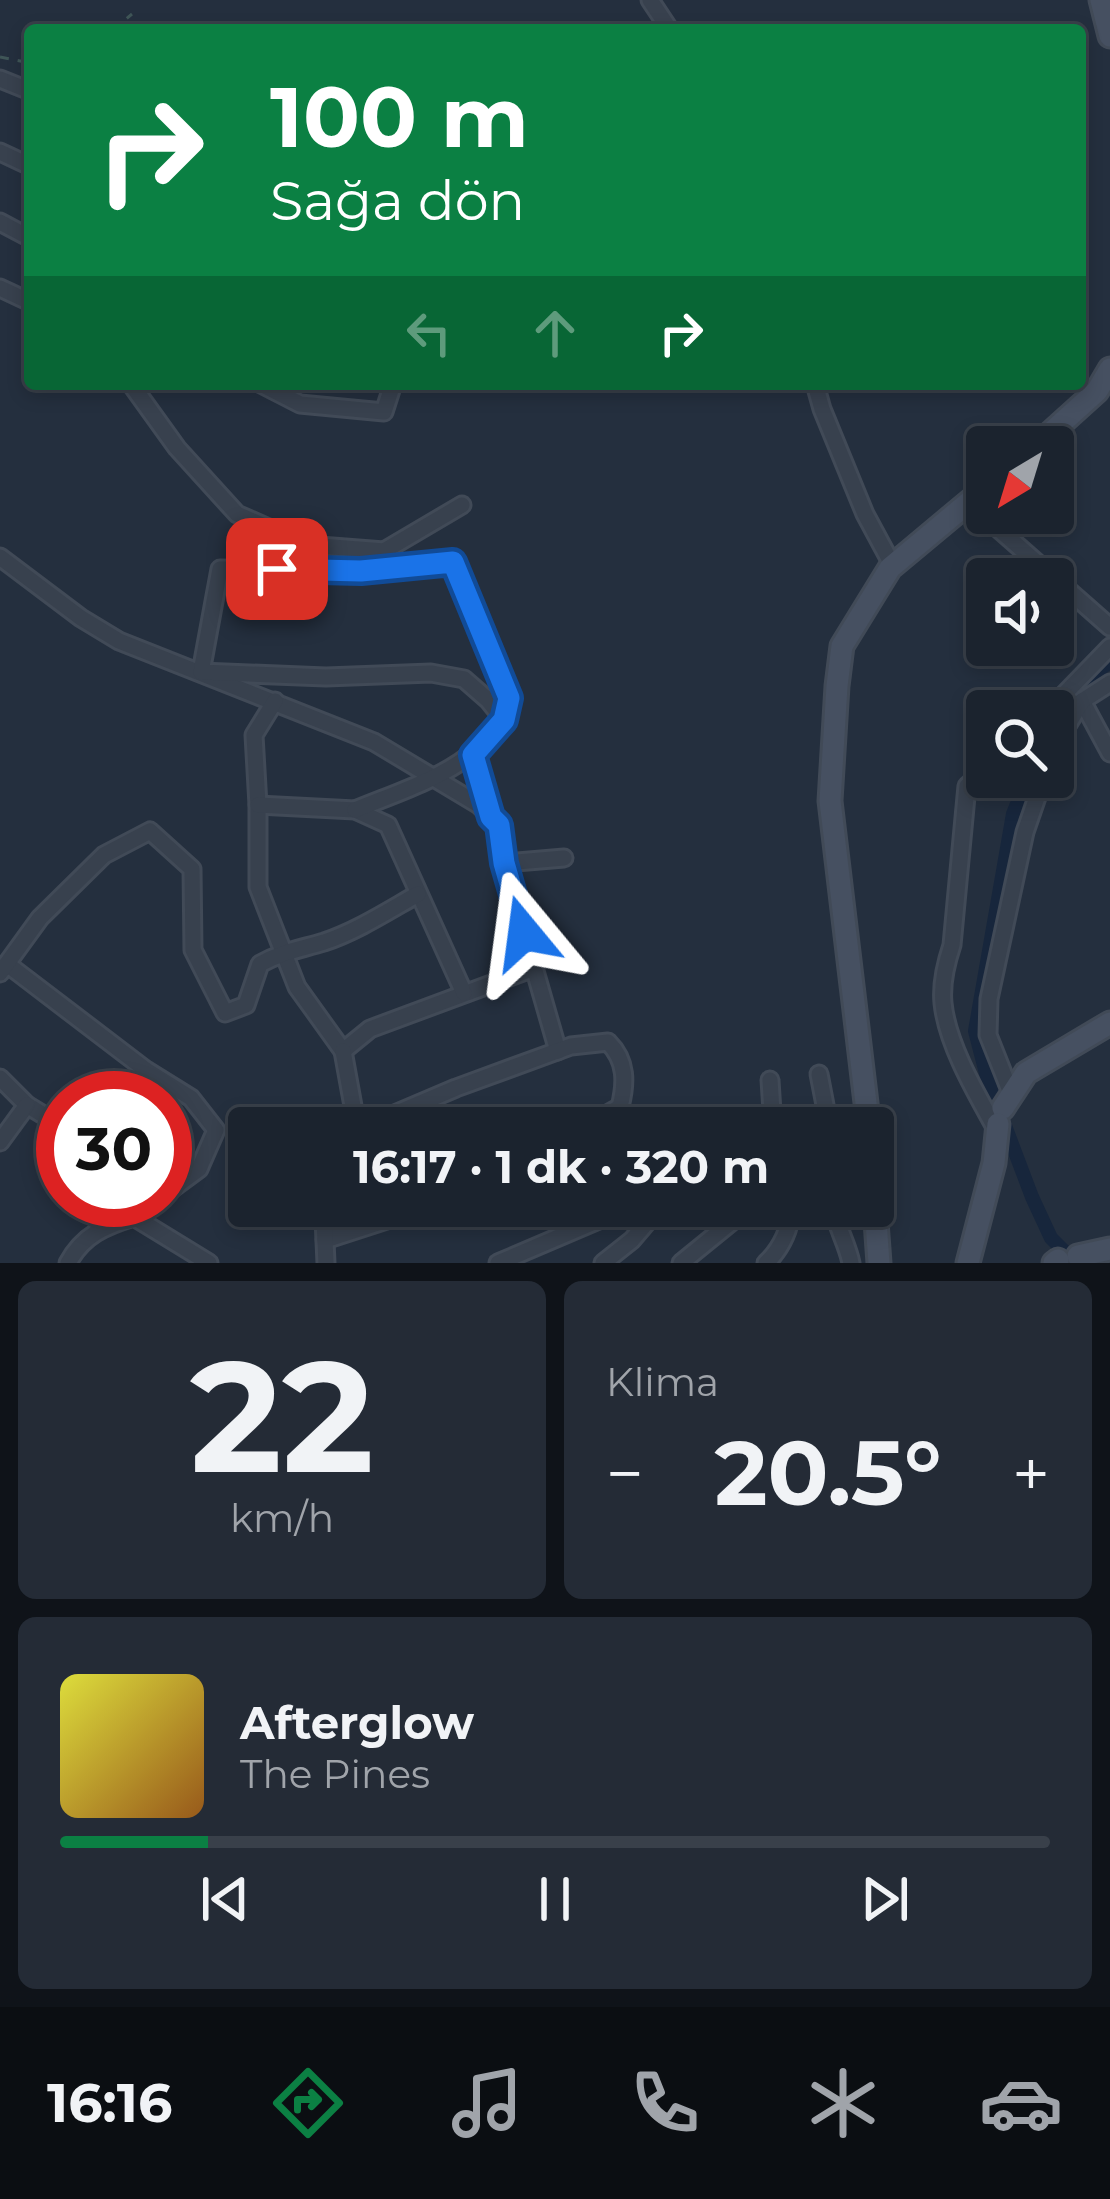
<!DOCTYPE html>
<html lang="tr">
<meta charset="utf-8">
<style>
:root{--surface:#1b232e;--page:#242b36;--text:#f1f3f6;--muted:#a0a4aa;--line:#39404a;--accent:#0b8043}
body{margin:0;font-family:Montserrat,sans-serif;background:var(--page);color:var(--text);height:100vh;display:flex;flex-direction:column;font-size:45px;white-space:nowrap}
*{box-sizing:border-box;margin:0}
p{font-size:39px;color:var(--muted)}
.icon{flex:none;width:66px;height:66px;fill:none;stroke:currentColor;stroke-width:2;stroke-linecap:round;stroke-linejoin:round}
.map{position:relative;height:1263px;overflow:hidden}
.panel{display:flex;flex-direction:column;gap:18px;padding:18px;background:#0f1319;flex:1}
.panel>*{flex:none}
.banner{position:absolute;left:24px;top:24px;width:1062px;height:366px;border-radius:12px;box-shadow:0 6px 18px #0003,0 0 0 3px var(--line);background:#0b8043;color:#fff;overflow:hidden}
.needle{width:78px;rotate:218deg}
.fabs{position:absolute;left:966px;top:426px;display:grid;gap:24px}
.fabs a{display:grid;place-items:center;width:108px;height:108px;border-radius:12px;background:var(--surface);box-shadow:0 6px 18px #0003,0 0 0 3px var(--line);font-size:60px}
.speed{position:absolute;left:36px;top:1071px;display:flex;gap:24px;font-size:60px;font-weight:700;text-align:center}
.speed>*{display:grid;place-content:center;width:156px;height:156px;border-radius:50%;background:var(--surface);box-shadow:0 6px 18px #0003,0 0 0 3px var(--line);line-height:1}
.speed .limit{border:18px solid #d22;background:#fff;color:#111}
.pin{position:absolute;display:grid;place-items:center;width:102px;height:102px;color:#fff;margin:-51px;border-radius:24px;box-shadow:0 6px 18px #0006}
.me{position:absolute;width:132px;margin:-66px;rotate:344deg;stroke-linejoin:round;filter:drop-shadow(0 0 9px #0008)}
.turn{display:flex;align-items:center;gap:42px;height:252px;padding:0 48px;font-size:54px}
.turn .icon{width:156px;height:156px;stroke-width:2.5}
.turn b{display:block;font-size:84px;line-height:102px}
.lanes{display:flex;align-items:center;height:114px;padding:0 48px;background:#0003;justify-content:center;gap:60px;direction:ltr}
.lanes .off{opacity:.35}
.big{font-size:90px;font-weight:700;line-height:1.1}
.panel .card{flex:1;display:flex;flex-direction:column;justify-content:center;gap:18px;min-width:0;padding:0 42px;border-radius:18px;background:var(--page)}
.panel .dial{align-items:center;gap:0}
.dial b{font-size:156px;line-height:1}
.song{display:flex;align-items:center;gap:36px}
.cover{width:144px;height:144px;border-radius:18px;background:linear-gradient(135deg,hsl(60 70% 55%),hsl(30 70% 35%))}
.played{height:12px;border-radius:6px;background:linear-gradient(90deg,var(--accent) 15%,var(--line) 15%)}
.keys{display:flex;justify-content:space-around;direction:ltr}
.heat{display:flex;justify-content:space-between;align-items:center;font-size:66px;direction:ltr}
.panel .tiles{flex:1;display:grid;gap:18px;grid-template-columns:1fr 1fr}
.card:last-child{grid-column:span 2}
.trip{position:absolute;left:228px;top:1107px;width:666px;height:120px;border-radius:12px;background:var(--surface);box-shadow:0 6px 18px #0003,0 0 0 3px var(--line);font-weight:700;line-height:120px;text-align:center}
.dock{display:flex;height:192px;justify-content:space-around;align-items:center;background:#0b0e12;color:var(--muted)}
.dock .icon{width:84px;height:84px}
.dock .current{color:var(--accent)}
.dock b{font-size:54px;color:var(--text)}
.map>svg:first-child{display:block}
</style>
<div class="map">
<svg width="1110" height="1263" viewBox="0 0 1110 1263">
<rect width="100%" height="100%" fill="#242f3e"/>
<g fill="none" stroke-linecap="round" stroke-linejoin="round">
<g stroke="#17263c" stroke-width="14">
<polyline points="1053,727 1093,674 1110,662"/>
<polyline points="1028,777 1013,814 975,1031 988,1081 1032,1197 1051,1238 1076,1263"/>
</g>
<g stroke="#414a57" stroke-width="21">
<g id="minor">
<polyline points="650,0 670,30"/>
<polyline points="0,79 30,91"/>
<polyline points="0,152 30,166"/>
<polyline points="0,222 30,238"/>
<polyline points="0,288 30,302"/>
<polyline points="131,384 177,448 237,514 307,545 384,551 462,505"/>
<polyline points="261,384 300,404 384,412 393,384"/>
<polyline points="815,384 822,409 865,514 893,566"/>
<polyline points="968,502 1110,627"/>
<polyline points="0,557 81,618 119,641 374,742 479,805 499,825 504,863"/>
<polyline points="275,701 254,735 258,805 258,887 297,987 343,1051 370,1029 534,968"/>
<polyline points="1082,701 1110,753"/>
<polyline points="1048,711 1110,647"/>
<polyline points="1053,749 1082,701 1110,683"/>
<polyline points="473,755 490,814"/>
<path d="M 987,768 L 967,786 L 952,945 C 946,963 941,983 943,1003 C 947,1044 976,1093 996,1129"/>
<polyline points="258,805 355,810 388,825 464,993"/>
<path d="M 355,810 C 412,786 493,765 509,697 L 453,562 L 361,571 L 220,569 L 201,672 L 326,677 L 431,673 L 464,679 L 488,700 L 504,720"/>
<polyline points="7,964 146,1070 191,1098 216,1130 199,1169 165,1194"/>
<path d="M 0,973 L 40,918 L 104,855 L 150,831 L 192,869 L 193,950 L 225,1013 L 246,1005 L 260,964 C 281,952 301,949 324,942 C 357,931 388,911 418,894"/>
<polyline points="343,1051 357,1128"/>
<polyline points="558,1051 504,863 564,858"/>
<polyline points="819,1074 825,1105 825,1128"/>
<polyline points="0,1078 27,1105 63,1127"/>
<polyline points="770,1080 773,1128"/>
<polyline points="1011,1093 988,1035 989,999 1025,832 1044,777"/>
<polyline points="620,1107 639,1128"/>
<path d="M 362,1128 L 456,1088 L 571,1046 L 608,1042 C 627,1061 626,1083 620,1107 L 583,1128"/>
<polyline points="0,1142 27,1105"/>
<path d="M 833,1206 C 836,1226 847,1243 851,1263"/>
<polyline points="134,1217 157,1200"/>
<polyline points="98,1228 105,1200"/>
<polyline points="325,1240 430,1206"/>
<path d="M 68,1263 C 83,1235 105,1226 134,1217 L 209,1263"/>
<polyline points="326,1263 324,1219 327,1206"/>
<polyline points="498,1263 615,1213 638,1206"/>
<polyline points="603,1263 632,1240 661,1206"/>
<polyline points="681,1263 751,1206"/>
<path d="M 766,1263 C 780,1250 794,1225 789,1206"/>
</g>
</g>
<g stroke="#414a57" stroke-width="27">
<g id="secondary">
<polyline points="1101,0 1110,36"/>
<polyline points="1035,447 1097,391 1110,369"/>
<polyline points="1003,1108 1026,1073 1110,1023"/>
<polyline points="869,1128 830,801 837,686 842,646 890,568 987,487"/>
<polyline points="873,1180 879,1263"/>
<polyline points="1078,1256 1110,1249"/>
<polyline points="968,1263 994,1163 998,1124"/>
<polyline points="1054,1263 1058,1260"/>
</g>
</g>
<g stroke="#3f5557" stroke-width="3" stroke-dasharray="9 9" stroke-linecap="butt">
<polyline points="113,30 132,14"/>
<polyline points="0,57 30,63"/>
</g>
<use href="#minor" stroke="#38414e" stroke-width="15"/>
<use href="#secondary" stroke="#465061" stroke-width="21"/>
</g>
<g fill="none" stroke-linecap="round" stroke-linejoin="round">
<g stroke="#114b97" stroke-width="30">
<polyline id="route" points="277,569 361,571 453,562 509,698 504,720 473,755 491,817 499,825 504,863 524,933"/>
</g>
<use href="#route" stroke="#1a73e8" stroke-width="21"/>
</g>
</svg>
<div class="fabs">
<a><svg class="needle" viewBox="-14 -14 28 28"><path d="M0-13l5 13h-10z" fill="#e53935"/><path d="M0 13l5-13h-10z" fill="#a0a4aa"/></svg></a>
<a><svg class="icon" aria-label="sound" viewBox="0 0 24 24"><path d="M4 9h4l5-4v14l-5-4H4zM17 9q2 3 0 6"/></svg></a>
<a><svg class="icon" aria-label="search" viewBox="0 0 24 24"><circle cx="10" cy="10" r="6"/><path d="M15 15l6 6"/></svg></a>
</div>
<div class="speed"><div class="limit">30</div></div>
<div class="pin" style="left:277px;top:569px;background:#d93025"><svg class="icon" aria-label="arrive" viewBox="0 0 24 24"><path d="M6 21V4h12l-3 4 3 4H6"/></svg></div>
<svg class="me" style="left:524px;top:933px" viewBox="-20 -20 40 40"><path d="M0-17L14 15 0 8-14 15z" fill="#1a73e8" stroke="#fff" stroke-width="4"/></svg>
<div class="trip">16:17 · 1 dk · 320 m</div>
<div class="banner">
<div class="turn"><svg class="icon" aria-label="right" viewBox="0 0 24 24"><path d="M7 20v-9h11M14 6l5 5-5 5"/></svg><div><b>100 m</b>Sağa dön</div></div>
<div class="lanes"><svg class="icon off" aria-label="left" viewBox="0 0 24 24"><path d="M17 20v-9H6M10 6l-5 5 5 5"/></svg><svg class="icon off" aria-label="ahead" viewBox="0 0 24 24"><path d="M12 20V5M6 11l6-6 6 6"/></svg><svg class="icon" aria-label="right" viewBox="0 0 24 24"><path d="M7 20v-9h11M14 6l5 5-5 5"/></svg></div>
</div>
</div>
<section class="panel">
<div class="tiles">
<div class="card dial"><b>22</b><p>km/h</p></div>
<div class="card"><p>Klima</p>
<div class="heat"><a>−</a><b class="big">20.5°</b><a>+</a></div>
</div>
<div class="card">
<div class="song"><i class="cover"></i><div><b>Afterglow</b><p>The Pines</p></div></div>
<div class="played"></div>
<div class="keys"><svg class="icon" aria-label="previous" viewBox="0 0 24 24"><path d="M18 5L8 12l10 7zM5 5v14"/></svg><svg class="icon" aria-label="pause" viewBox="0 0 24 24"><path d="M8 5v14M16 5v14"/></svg><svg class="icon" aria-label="next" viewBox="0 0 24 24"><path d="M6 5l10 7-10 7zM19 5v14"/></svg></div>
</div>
</div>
</section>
<nav class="dock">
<b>16:16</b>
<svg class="icon current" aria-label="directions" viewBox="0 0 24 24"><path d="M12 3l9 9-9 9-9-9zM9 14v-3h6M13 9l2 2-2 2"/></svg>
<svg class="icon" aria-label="music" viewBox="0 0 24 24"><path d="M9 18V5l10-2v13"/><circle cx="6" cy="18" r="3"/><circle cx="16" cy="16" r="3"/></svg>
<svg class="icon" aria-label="phone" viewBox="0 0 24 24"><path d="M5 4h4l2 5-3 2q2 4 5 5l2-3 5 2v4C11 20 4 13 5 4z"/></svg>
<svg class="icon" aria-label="climate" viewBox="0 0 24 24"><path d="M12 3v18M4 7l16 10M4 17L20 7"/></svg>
<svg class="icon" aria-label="car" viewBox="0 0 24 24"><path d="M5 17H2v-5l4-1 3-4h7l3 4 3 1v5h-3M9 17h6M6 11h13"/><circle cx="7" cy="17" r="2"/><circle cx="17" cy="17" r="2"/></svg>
</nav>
